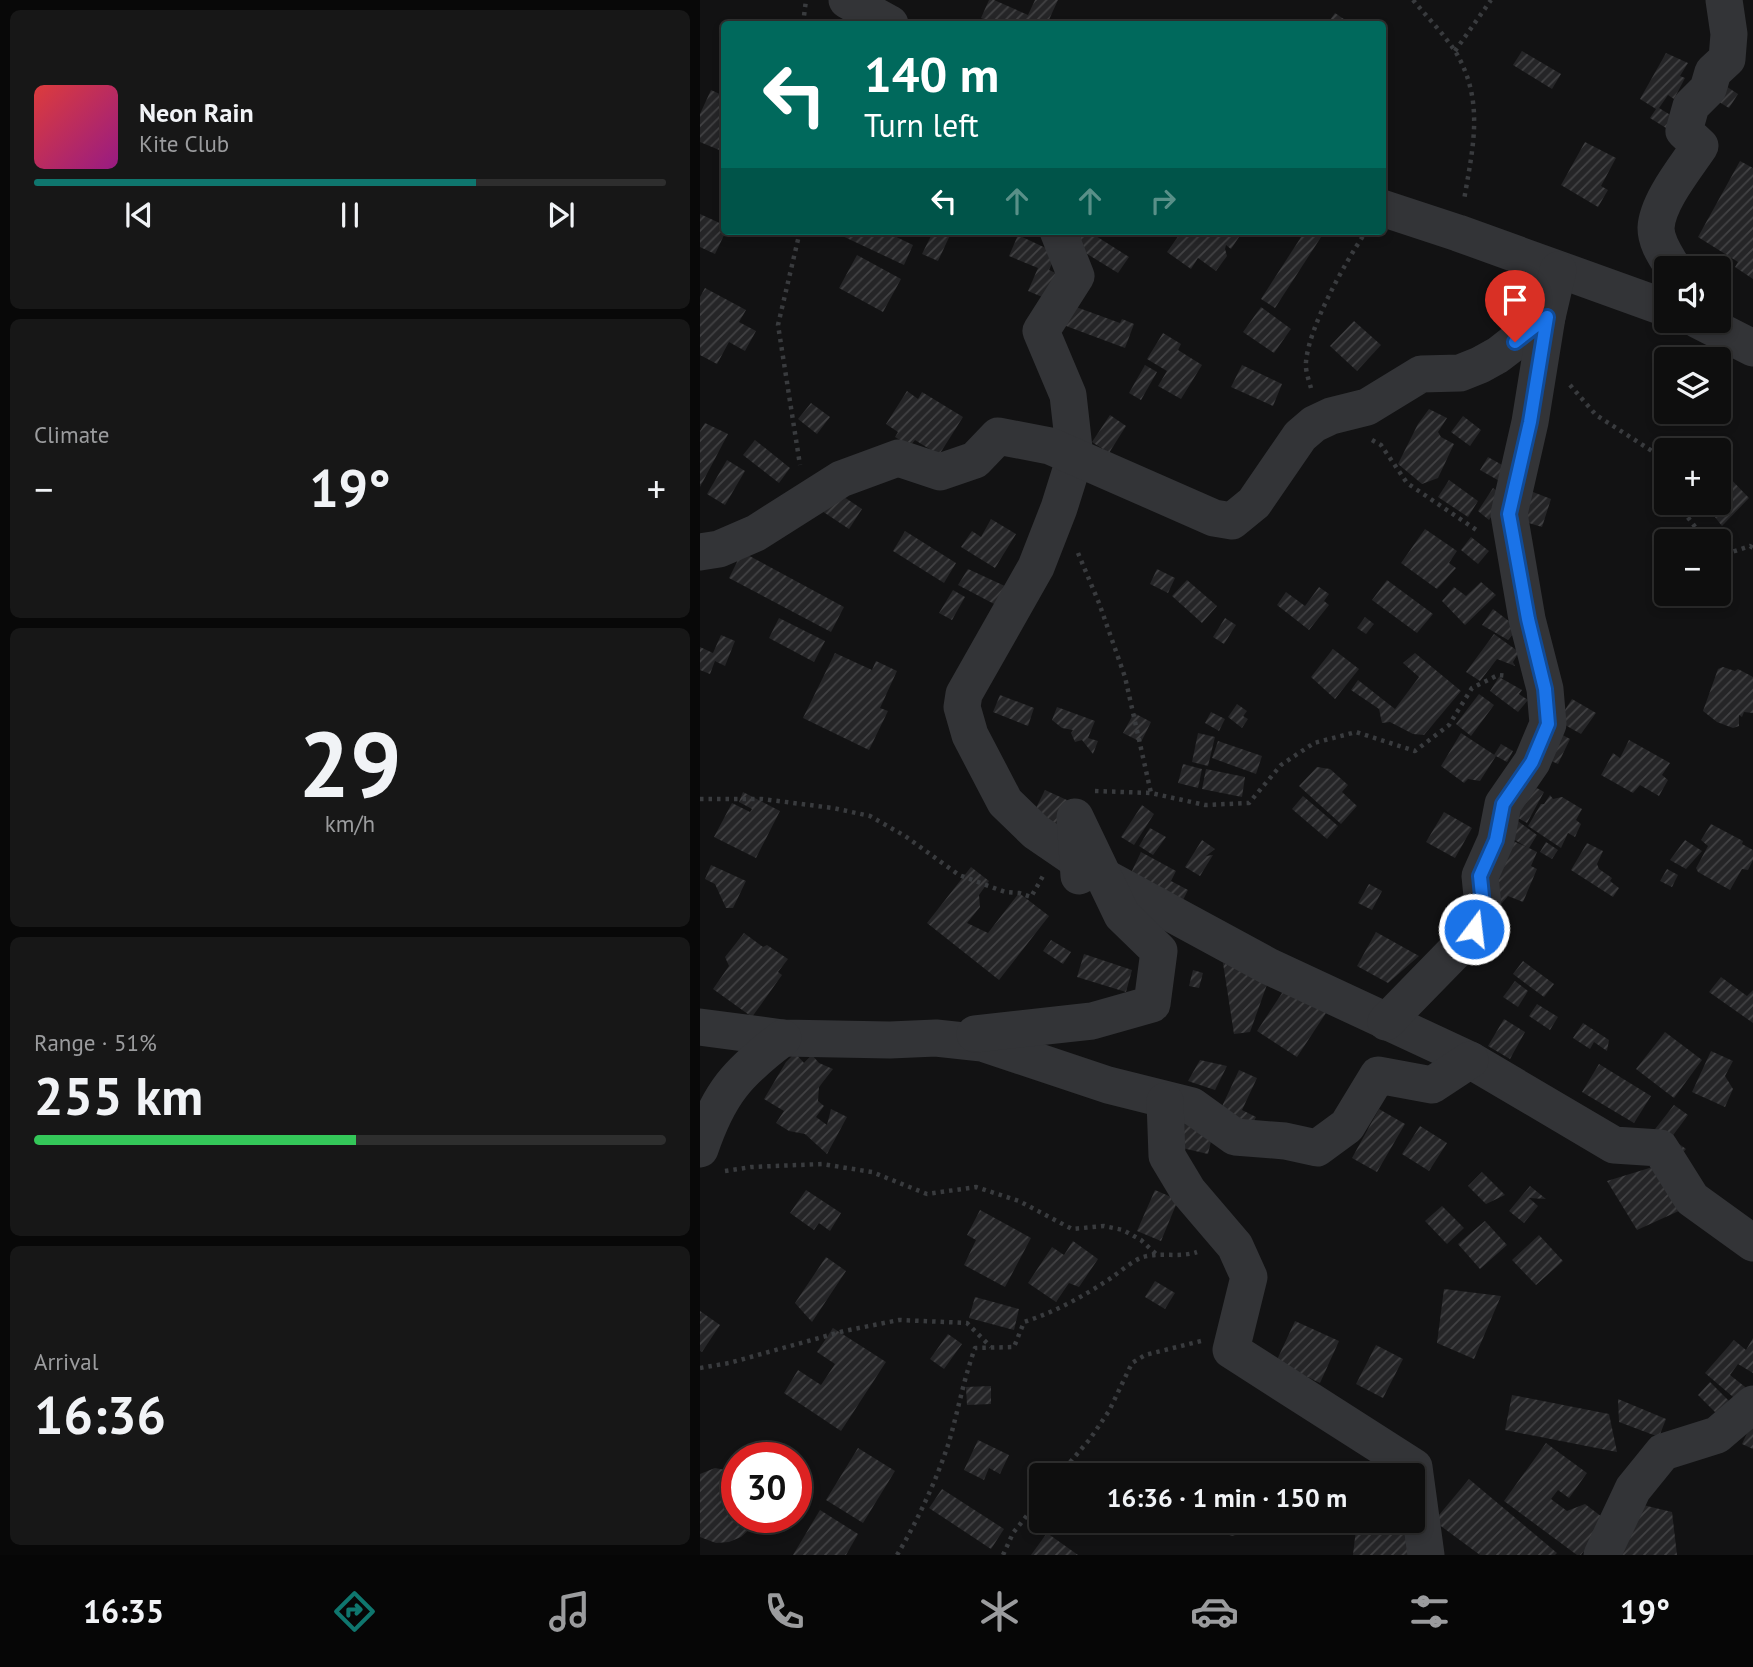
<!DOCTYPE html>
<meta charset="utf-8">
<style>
:root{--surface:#0e0e0e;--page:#171717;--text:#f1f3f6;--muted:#9b9c9e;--line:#2e2e2e;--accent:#0f766e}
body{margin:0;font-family:"PT Sans",sans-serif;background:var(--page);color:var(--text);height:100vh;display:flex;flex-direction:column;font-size:26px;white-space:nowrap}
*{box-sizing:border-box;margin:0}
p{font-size:23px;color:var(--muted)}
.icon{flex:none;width:38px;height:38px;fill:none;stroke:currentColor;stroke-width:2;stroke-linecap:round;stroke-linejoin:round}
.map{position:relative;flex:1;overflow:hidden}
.side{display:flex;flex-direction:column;gap:10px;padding:10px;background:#080808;width:700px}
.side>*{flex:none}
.banner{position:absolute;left:21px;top:21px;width:665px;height:214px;border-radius:7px;box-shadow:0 4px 10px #0003,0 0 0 2px var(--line);background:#00695c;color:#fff;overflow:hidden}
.controls{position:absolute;left:954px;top:256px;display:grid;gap:14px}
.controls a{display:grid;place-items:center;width:77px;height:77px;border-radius:7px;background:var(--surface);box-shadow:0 4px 10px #0003,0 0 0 2px var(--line);font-size:35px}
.speed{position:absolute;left:21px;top:1442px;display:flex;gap:14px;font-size:35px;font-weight:700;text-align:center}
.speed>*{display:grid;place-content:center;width:91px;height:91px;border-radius:50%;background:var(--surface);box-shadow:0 4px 10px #0003,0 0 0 2px var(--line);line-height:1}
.speed .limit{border:10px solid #d22;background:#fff;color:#111}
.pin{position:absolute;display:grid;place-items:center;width:60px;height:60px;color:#fff;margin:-72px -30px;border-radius:50% 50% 50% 0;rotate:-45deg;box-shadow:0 0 7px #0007}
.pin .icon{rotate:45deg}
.me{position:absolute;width:77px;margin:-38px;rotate:15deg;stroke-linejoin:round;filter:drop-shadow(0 0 5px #0008)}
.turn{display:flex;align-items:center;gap:24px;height:147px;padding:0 28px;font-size:32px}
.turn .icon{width:91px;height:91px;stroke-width:2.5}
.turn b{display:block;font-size:49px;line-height:60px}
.lanes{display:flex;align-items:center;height:66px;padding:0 28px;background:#0003;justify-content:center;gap:35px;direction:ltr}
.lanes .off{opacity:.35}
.big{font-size:52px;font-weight:800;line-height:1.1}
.side .tile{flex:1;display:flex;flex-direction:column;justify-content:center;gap:10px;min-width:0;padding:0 24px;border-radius:10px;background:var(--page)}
.side .dial{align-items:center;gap:0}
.dial b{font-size:91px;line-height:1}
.song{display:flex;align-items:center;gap:21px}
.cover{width:84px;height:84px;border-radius:10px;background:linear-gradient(135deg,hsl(0 70% 55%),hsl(310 70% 35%))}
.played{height:7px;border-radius:4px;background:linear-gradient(90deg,var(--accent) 70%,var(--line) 70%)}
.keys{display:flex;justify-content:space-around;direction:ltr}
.heat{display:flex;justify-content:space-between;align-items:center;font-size:38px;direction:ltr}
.charge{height:10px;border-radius:5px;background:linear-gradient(90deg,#34c759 51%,var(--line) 0)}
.trip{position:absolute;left:329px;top:1463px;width:396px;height:70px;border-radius:7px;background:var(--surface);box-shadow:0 4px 10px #0003,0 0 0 2px var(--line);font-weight:800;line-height:70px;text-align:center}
.tab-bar{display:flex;height:112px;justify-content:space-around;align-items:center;background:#060606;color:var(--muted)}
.tab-bar .icon{width:49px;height:49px}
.tab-bar .active{color:var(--accent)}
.tab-bar b{font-size:32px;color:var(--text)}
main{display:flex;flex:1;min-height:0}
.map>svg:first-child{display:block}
</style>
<main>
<section class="side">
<div class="tile">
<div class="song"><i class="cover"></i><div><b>Neon Rain</b><p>Kite Club</p></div></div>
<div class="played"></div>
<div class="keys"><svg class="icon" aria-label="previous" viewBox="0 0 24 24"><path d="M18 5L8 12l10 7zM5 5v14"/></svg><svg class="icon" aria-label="pause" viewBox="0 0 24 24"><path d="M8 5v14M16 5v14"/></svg><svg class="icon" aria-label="next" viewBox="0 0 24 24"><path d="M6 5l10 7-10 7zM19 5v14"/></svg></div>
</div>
<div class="tile"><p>Climate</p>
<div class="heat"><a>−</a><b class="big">19°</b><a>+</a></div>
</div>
<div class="tile dial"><b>29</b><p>km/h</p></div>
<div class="tile"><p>Range · 51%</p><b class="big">255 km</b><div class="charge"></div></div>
<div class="tile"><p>Arrival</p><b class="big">16:36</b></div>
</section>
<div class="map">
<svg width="1053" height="1555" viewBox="0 0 1053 1555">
<defs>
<pattern id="building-hatch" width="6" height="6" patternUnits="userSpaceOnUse" patternTransform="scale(1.75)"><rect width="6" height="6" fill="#252527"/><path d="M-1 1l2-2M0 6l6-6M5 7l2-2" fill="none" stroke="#424244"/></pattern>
</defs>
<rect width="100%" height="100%" fill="#121213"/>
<g fill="url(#building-hatch)">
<polygon points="289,0 294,0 328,15 335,0 358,0 347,24 295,24 281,18"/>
<polygon points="635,13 651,24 627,24"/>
<polygon points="822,51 861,74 852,89 813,65"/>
<polygon points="966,53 988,63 980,76 985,78 974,99 968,95 959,108 972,116 966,128 950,118 956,109 940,99"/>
<polygon points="1018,81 1038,94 1029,108 1009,96"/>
<polygon points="11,90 24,96 24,152 0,142 0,114"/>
<polygon points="885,142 916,158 901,186 908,190 898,207 861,185"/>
<polygon points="1040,161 1053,168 1053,279 1035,267 1038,262 998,237"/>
<polygon points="0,214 24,225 26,231 15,254 0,247"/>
<polygon points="137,231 184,231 213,245 204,265 136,233"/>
<polygon points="219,231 252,231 238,261 222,254 231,236"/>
<polygon points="379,231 388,231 429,257 418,273 371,244"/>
<polygon points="482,231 543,231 531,249 526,245 525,249 527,256 516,271 498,258 491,269 467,252"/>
<polygon points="605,231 625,231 575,308 561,299"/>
<polygon points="318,235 350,250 355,257 349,270 358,274 347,299 328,291 338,268 309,256"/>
<polygon points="157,255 201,279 183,312 139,288"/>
<polygon points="5,288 46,310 39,322 56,331 45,351 29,342 17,364 0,355 0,297"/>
<polygon points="365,303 420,323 422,319 434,324 425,348 358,323"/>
<polygon points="561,307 591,329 574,353 543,332"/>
<polygon points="654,321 681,345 657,371 630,346"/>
<polygon points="463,333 481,344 478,350 502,365 481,399 458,386 467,371 447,359"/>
<polygon points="445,365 457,372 441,400 429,393"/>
<polygon points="542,365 582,384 573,406 531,387"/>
<polygon points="207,391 218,399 222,392 263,417 239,455 215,440 210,446 195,437 198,432 186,424"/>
<polygon points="111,403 130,417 117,434 98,419"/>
<polygon points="729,409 747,418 738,432 741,437 754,444 738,478 722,484 698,464 718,424"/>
<polygon points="410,415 426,426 409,453 392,442"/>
<polygon points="763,416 781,430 770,446 751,432"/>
<polygon points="5,423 28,434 0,487 0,431"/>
<polygon points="55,440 90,468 79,483 43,455"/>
<polygon points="788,457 818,474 810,487 780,470"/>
<polygon points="27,460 45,471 25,505 7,494"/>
<polygon points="1021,469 1049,498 1022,526 1003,502 1018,502 1018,472"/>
<polygon points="749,480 778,501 768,517 738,497"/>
<polygon points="793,488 805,497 789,520 778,511"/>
<polygon points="823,488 851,499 842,527 810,517"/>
<polygon points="132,489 162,509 149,529 119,509"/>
<polygon points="291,519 316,534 295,568 261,547 272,531 281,537"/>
<polygon points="725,529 757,551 749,563 756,568 737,589 701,563"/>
<polygon points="205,531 256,563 244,583 193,551"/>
<polygon points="771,537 789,551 778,564 761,550"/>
<polygon points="42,552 144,607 131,632 29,578"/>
<polygon points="268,569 307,587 296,605 258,585"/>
<polygon points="457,569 475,578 468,593 450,584"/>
<polygon points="487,580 517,606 502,623 472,596"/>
<polygon points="687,580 733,614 717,633 672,600"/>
<polygon points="781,582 796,595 765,625 742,601 754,587 766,596"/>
<polygon points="619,587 629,594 624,601 629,605 609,630 577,605 586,592 605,606"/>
<polygon points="253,590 265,597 252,620 239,613"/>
<polygon points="793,609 818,628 808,640 782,625"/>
<polygon points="665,617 674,624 666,634 657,628"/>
<polygon points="79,618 125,641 114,662 69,638"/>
<polygon points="525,618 536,625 524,644 513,637"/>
<polygon points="794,634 819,652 813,662 815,666 797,659 780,681 766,672"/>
<polygon points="21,635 35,641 25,666 15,661 10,674 0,670 0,647 13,653"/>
<polygon points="633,649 659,669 635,699 611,677"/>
<polygon points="135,653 172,670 176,661 197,671 180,708 188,711 169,750 103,718"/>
<polygon points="715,653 761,691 724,735 713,734 690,722 682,723 679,709 651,690 658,680 695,709 719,677 703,663"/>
<polygon points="1023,667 1035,671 1038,669 1053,677 1053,713 1044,712 1042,717 1039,715 1039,726 1033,728 1017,722 1003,711 1018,669"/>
<polygon points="799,677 822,690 819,694 828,700 818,712 790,691"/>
<polygon points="779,694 794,705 771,736 756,724"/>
<polygon points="300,695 334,708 328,726 293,712"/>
<polygon points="872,699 896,713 881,734 858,721"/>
<polygon points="537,704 547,711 543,716 548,719 542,728 528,717"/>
<polygon points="357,707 395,721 388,738 398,741 393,754 382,740 375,742 371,733 373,730 362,728 352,720"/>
<polygon points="511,712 525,719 519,731 505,723"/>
<polygon points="434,713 451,722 441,742 423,733"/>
<polygon points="857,732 870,739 858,764 845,758"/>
<polygon points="498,733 515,737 508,766 492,762"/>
<polygon points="761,733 796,756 780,781 768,779 764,783 741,766"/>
<polygon points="929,740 970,763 962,775 968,780 959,796 940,785 933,793 901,775 913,753 920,758"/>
<polygon points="518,741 562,756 556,774 512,758"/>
<polygon points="801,744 813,751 807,762 794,755"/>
<polygon points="483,764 502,769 498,788 478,783"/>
<polygon points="617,767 630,769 648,785 642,792 657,806 641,824 599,786"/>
<polygon points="506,769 545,777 542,797 502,789"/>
<polygon points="824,781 844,792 827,823 809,813"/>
<polygon points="345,790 380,806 368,831 333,814"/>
<polygon points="43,792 80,811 56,858 14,837 32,803 50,812 52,809 39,802"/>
<polygon points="850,795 853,799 862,797 882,809 876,820 881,824 875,837 868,833 861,848 828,826 841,804 844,804"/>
<polygon points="603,796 638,826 627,839 592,809"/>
<polygon points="442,805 454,814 434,845 421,837"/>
<polygon points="744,812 772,828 755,858 726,842"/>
<polygon points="815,819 837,835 829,848 837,852 831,866 837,869 823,902 808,896 802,903 786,894 808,839 827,847 806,835"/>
<polygon points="1011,824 1043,841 1042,844 1053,850 1053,860 1048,870 1042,869 1030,890 998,872 996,868 1008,846 1001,840"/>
<polygon points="450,828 466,837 453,855 439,846"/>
<polygon points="502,840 515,849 506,856 513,855 500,876 485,867"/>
<polygon points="985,840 1002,851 986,869 970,860"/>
<polygon points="846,842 858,850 852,859 840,852"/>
<polygon points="887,843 903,851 897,864 899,869 912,878 910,881 919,888 913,897 871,870"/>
<polygon points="441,852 476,871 471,881 488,890 482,902 430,875"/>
<polygon points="11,865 46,881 33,908 26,908 15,884 5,879"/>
<polygon points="271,867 289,881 279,895 280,907 267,923 288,933 319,893 349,916 299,980 227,923"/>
<polygon points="967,869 978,875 972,887 960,881"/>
<polygon points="669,884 682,891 672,910 658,903"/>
<polygon points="676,932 719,956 688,983 657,966"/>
<polygon points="44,933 63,947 67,945 88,959 78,972 82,975 52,1017 13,989 29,966 25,957"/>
<polygon points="351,940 371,952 363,964 343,951"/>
<polygon points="384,954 432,970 426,992 377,977"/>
<polygon points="823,961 854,984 844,997 813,974"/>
<polygon points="523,963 569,979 550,1032 534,1034"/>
<polygon points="493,970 503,973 499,988 489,986"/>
<polygon points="1021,977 1047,996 1053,990 1053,1023 1009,992"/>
<polygon points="815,981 828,991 818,1007 803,997"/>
<polygon points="588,984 628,1010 597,1057 557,1031"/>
<polygon points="837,1004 858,1017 850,1030 829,1016"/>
<polygon points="804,1019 825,1032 810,1059 788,1046"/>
<polygon points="883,1023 909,1040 907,1051 894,1042 890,1049 873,1038"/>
<polygon points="965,1032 1002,1060 974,1098 936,1069"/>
<polygon points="1011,1051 1033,1061 1025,1076 1033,1089 1025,1107 992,1092"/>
<polygon points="95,1053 104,1063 112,1055 119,1063 133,1069 119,1087 118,1101 124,1106 116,1117 127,1125 131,1109 147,1117 127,1154 105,1134 89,1131 76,1123 84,1111 64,1099 86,1062"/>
<polygon points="500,1060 527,1066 515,1090 488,1081"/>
<polygon points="899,1064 951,1096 934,1123 882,1092"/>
<polygon points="539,1070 557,1078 542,1110 556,1117 549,1132 517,1117"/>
<polygon points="472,1096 519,1108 508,1154 461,1143"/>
<polygon points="974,1105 988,1115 971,1138 986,1149 977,1160 948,1138"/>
<polygon points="679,1109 705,1124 677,1172 652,1158"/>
<polygon points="720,1126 747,1143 729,1171 702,1154"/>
<polygon points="956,1166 981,1210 937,1230 907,1181"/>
<polygon points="782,1172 805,1195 786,1204 768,1186"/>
<polygon points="830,1186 846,1199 829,1198 838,1206 824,1223 809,1211"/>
<polygon points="106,1190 141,1213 130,1231 119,1223 114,1230 90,1213"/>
<polygon points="455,1190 478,1200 461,1241 437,1231"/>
<polygon points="742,1206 764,1228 747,1244 725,1221"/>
<polygon points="280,1210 331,1238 305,1287 264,1265 276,1240 267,1235"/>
<polygon points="785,1221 807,1245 780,1269 758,1244"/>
<polygon points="839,1235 863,1261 836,1285 812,1260"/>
<polygon points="373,1241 398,1259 379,1287 369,1283 356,1302 328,1283 352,1247 364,1255"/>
<polygon points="126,1257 146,1271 112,1322 95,1303"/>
<polygon points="455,1281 475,1293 465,1309 445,1297"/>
<polygon points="744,1289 801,1296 774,1359 737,1343"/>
<polygon points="275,1297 319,1309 314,1330 269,1318"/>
<polygon points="0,1311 20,1325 2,1352 0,1351"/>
<polygon points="595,1321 639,1341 620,1383 576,1362"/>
<polygon points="133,1328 186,1362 141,1431 84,1393 98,1370 121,1385 135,1364 117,1352"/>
<polygon points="248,1334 262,1344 244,1369 230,1359"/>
<polygon points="1053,1338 1053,1373 1038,1364 1030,1375 1049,1390 1039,1402 1005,1373 1034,1340 1046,1350"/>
<polygon points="676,1345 703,1359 683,1398 656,1384"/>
<polygon points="1010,1382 1034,1406 1022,1419 998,1395"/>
<polygon points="291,1386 291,1404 267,1405 266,1387"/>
<polygon points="812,1395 909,1414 917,1452 805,1430"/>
<polygon points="918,1399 966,1419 959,1437 919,1422"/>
<polygon points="1053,1420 1053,1449 1042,1444"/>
<polygon points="278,1440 309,1455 300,1474 289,1468 284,1480 264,1470"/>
<polygon points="846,1443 887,1473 869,1498 858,1490 851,1499 867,1511 885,1504 906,1520 881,1555 877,1555 804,1501"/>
<polygon points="158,1448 195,1471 163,1523 126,1500"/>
<polygon points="15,1468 37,1472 37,1517 56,1517 50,1529 41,1537 29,1542 16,1543 0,1537 0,1474"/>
<polygon points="769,1479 857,1553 855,1555 780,1555 734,1521"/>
<polygon points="242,1489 304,1529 291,1549 229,1508"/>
<polygon points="943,1505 972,1512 977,1555 914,1555"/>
<polygon points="120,1510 158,1534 146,1555 93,1555"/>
<polygon points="507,1521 560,1521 554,1531 531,1536"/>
<polygon points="657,1521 712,1521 711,1555 653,1555"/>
<polygon points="347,1533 378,1555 331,1555"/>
</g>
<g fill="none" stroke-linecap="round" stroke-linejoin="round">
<g stroke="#393b3e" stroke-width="4.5" stroke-dasharray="3.5 5" stroke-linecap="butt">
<path d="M 713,0 C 727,17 743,33 755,51 C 785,100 773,147 764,200"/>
<polyline points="103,24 106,0"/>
<polyline points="755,51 791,0"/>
<polyline points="100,231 78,325 100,465"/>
<polyline points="870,385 896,415 966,460"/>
<path d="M 611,388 C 609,381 605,370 606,362 C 609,326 645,263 665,233"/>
<polyline points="672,440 681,445 707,483 778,531"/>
<polyline points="982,502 983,511 1006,541"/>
<polyline points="1018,552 1023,555 1050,546 1053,548"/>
<polyline points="378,553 399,603 425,677 451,793"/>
<polyline points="395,791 451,793 505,805 549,803 581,765 614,743 656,732 715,751 749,725 772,688 798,675 807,676"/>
<polyline points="0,799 62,799 133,808 170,816 205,836 259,875 305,892 319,893 331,897 343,876"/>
<polyline points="25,1171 51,1167 122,1164 172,1172 227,1194 276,1187 319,1201 372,1229 404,1226 423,1230 441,1240 457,1255"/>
<polyline points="0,1368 29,1363 144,1331 199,1320 267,1323 291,1347"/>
<polyline points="359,1475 390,1439 409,1411 432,1363 445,1355 501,1341"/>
<path d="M 197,1555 C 217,1522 237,1479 249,1442 C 258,1411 264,1378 275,1348 L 314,1347 L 324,1322 C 355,1312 384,1296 411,1278 C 421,1271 432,1261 443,1257 C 461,1252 479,1258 497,1252"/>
<polyline points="303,1555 313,1533 341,1498"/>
</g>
<g stroke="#333437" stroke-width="37">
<polyline points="147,0 190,24"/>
<polyline points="682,208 758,233 966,308"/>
<polyline points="358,231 376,276 341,331 368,395 375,457 359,508 336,567 264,694 262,707 270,735 305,802 336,832 393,871 568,966 770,1060 914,1145 960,1148 992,1199 1053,1243"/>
<path d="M 973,268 C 966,256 956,243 956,228 C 957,202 986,167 1000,146 L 984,131 L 991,106 L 1008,89 L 1013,72 L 1027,59 L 1029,34 L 1024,0"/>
<polyline points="998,320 1053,348"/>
<polyline points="0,552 19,549 56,533 141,479 198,458 240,472 275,460 298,436 350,446 514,518 532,521 554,503 600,436 614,424 631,416 667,407 721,374 760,373 780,365 798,355 847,317"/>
<polyline points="686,1022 763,943 784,916 780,876 796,840 803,804 832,762 848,724 845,689 827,619 809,514 830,422 847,317 858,270"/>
<polyline points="0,1027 83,1038 190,1040 236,1038 282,1043 408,1085 492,1106 535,1137 585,1141 617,1148 647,1126 678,1075 732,1085 770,1060"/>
<polyline points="275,1034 392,1021 452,1004 459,951 422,915 375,817 379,876"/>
<polyline points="465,1101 467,1156 488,1191 535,1246 549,1277 531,1350 714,1467 726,1555"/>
<path d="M 0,1149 C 19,1093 37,1073 83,1038"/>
<polyline points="902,1555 933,1489 963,1452 1017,1435 1053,1404"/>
</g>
</g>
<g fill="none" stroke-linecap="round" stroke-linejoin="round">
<g stroke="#114b97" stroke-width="18">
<polyline id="route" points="774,929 784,916 780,876 796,840 803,804 832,762 848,724 845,689 828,619 809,514 830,422 847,317 815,342"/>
</g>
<use href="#route" stroke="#1a73e8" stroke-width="12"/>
</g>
</svg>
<div class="controls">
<a><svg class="icon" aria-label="sound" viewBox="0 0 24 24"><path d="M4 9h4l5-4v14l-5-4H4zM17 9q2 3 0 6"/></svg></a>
<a><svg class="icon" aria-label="layers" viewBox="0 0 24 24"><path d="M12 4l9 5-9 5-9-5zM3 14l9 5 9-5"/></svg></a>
<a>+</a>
<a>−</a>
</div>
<div class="speed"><div class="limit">30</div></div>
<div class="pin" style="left:815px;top:342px;background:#d93025"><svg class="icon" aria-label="arrive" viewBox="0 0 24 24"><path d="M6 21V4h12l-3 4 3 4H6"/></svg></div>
<svg class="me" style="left:774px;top:929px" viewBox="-20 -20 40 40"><circle r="17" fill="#1a73e8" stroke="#fff" stroke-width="3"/><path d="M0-11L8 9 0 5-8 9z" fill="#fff"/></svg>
<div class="trip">16:36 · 1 min · 150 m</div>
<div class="banner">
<div class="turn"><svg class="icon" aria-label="left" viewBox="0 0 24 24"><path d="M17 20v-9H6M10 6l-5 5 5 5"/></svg><div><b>140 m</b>Turn left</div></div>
<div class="lanes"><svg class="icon" aria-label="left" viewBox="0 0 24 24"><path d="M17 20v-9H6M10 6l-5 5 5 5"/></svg><svg class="icon off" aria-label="ahead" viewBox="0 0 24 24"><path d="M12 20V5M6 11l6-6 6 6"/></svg><svg class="icon off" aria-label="ahead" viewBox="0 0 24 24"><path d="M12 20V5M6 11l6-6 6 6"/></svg><svg class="icon off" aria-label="right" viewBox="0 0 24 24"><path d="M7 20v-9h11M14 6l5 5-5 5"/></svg></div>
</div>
</div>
</main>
<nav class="tab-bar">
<b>16:35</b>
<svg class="icon active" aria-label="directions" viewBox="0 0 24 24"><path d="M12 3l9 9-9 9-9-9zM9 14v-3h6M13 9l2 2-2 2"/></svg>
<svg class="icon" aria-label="music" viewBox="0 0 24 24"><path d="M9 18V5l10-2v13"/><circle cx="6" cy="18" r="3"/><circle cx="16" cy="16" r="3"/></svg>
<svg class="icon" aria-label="phone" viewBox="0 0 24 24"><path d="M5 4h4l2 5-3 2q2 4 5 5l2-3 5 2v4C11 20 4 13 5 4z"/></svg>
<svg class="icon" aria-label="climate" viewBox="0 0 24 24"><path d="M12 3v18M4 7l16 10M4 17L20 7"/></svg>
<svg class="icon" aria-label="car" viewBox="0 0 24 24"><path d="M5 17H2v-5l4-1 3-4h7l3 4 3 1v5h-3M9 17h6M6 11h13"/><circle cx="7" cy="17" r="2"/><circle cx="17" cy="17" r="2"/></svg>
<svg class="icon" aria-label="filters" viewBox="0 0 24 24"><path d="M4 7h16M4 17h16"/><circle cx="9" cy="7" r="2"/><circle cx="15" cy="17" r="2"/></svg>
<b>19°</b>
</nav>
